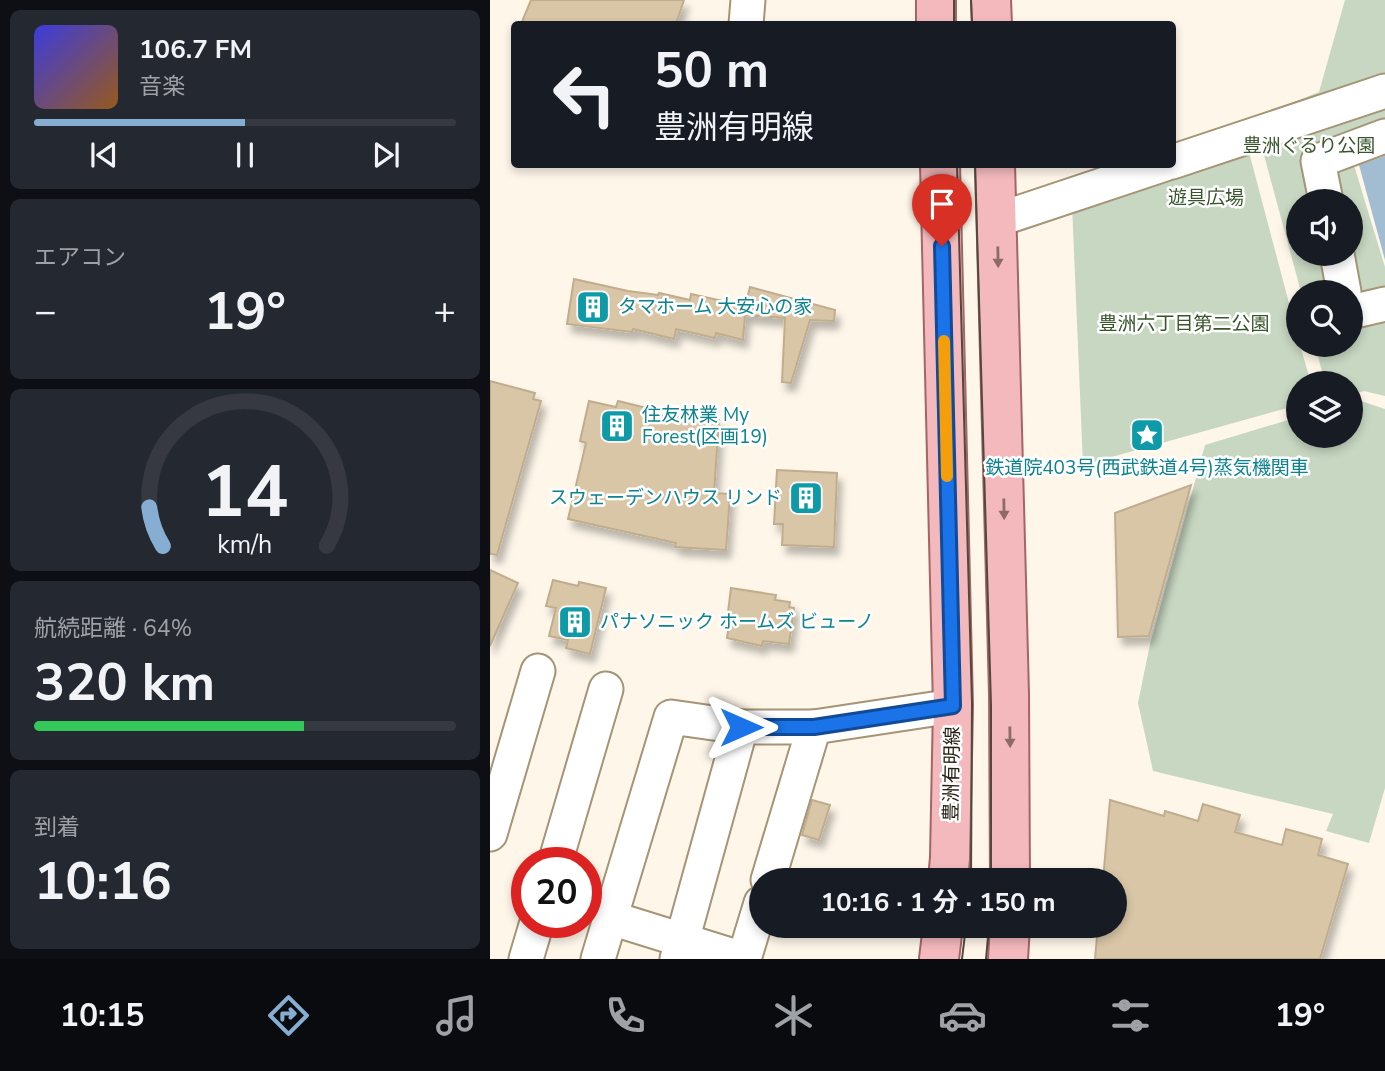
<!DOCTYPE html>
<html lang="ja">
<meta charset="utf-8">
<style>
:root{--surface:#171b24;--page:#242831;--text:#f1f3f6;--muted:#9ea1a6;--line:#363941;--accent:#85aed2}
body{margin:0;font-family:"Nunito Sans","Noto Sans JP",sans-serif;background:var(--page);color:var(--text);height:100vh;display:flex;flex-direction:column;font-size:26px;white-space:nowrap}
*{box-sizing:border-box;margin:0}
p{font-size:23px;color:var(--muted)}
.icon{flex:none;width:38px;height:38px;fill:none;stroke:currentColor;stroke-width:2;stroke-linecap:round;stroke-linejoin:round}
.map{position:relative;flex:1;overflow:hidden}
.panel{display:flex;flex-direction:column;gap:10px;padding:10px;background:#0d0f14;width:490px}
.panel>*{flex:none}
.banner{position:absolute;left:21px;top:21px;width:665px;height:147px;border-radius:7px;box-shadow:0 4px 10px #0003;background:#171b24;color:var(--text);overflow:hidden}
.buttons{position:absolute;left:796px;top:189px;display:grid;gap:14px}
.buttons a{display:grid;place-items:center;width:77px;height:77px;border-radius:50%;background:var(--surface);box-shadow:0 4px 10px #0003;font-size:35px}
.speed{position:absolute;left:21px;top:847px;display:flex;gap:14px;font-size:35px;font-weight:700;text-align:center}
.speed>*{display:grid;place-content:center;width:91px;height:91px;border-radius:50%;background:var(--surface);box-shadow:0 4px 10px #0003;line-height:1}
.speed .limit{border:10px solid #d22;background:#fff;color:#111}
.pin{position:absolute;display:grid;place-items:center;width:60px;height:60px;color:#fff;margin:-72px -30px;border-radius:50% 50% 50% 0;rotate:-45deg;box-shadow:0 0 7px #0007}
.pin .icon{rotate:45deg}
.me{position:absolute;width:77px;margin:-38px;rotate:90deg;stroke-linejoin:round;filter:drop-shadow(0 0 5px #0008)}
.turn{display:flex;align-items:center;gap:24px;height:147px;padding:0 28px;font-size:32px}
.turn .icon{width:91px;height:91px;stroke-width:2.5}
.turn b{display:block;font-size:49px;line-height:60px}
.big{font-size:52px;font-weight:700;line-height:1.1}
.panel .widget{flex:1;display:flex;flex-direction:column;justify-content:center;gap:10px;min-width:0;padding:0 24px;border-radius:10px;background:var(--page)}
.panel .dial{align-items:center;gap:0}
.dial svg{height:182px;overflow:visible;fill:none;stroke:var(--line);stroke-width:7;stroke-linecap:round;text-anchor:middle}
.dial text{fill:var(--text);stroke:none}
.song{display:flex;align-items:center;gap:21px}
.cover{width:84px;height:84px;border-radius:10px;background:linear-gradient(135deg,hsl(240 70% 55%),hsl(30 70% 35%))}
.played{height:7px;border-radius:4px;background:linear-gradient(90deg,var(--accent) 50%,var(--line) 50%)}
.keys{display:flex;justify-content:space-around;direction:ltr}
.heat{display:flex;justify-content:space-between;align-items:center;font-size:38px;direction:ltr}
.charge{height:10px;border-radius:5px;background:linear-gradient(90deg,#34c759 64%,var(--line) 0)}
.trip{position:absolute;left:259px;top:868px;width:378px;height:70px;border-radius:35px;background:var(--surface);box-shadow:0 4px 10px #0003;font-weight:700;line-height:70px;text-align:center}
.dock{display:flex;height:112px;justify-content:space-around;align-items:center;background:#090b0e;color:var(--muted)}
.dock .icon{width:49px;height:49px}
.dock .on{color:var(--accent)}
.dock b{font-size:32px;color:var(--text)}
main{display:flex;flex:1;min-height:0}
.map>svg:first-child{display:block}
</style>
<main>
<section class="panel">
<div class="widget">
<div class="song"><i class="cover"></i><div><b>106.7 FM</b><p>音楽</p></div></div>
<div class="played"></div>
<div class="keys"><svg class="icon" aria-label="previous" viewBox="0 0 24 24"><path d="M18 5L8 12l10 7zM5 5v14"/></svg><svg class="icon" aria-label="pause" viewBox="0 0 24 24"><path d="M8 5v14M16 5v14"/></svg><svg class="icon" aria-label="next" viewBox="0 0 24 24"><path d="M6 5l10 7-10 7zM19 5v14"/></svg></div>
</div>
<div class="widget"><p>エアコン</p>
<div class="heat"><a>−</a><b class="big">19°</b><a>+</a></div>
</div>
<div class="widget dial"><svg viewBox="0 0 100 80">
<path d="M14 69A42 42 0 1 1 86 69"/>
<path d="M14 69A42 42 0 0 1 8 52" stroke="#85aed2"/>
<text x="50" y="56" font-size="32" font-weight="700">14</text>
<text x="50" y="72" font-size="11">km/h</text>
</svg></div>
<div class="widget"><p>航続距離 · 64%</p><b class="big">320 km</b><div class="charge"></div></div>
<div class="widget"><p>到着</p><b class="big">10:16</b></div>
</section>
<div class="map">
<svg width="895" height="959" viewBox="0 0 895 959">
<defs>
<filter id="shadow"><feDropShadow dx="4.5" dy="8" stdDeviation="3.5" flood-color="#0004"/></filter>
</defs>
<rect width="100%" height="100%" fill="#fef6e9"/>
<g fill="#c7d7c1" fill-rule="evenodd">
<path d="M 855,0 L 895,0 L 895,150 L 863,162 L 895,267 L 895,396 L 874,391 L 861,395 L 861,383 L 835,383 L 825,345 L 861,345 L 861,292 L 811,292 L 764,118 L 829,92 ZM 808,201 L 861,201 L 861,254 L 808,254 Z"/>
<polygon points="751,122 808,337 808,345 810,345 821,383 808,383 808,405 593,465 581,181"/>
<polygon points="868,400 895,409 895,788 879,843 836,831 843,814 663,771 648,703 660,644 715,445 808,417 808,436 861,436 861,402"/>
</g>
<polygon fill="#a2bcd2" points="895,156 895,260 869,165"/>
<g fill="#d8c6a6" stroke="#bfad8e" stroke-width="2" filter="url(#shadow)">
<polygon points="41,0 194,0 186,24 31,24"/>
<polygon points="84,279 138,291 168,295 169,293 200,300 201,294 255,306 260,287 345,310 344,321 320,320 301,383 292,382 295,318 255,315 253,340 226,333 225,338 186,329 184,339 143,329 142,332 77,324"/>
<polygon points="0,381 45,393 43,399 51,401 7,555 0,554"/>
<polygon points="99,401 126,407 128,401 165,410 164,415 229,420 224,493 240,494 236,550 185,547 186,543 78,519 96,443 90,441"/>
<polygon points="287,470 347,473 344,547 292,545 293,524 284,524"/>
<polygon points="701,485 659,636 628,637 625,513"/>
<polygon points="0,570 28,583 0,646"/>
<polygon points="63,580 88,586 89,582 116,588 100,654 76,648 78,640 59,636 66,608 56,606"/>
<polygon points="241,588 286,595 285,600 300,602 299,607 304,608 299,644 273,641 272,646 237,638 241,613 238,612"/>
<polygon points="322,800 340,805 329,840 312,835"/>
<polygon points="620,800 674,816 675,811 708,821 713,804 750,815 745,832 792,845 796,829 832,839 828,855 858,864 830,959 605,959 608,926 625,926 625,880 613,880"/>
</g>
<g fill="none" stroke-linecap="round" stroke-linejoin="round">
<g stroke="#a59476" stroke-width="37">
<g id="minor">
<polyline points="256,24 258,0"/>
<polyline points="682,162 895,91"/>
<polyline points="836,201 828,161 895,136"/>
<polyline points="507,220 675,164"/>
<polyline points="847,254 854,292"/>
<polyline points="861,312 895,304"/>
<polyline points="0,834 48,671"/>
<polyline points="65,863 116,689"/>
<polyline points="278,880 324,727"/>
<polyline points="121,918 253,959"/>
<polyline points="36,959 47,922"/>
<polyline points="108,959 181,717 251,727 324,727 463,706"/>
<polyline points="187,959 251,727"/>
<polyline points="254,959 271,903"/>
</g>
</g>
<g stroke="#a66565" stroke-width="42">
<g id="major">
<polyline points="446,0 446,24"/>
<polyline points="501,0 502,24"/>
<polyline points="450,164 463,706 460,858 458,880"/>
<polyline points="505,164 519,694 520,880"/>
<polyline points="449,959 453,926"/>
<polyline points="518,959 520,926"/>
</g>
</g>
<use href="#minor" stroke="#fff" stroke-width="33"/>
<use href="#major" stroke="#f3b9bd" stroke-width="38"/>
<g stroke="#51493d" stroke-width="2">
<polyline points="464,0 464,24"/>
<polyline points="481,0 482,24"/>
<polyline points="467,164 482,703 481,880"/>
<polyline points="485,164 501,705 501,880"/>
<polyline points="472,959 476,926"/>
<polyline points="496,959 499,926"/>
</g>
</g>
<defs><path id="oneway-solid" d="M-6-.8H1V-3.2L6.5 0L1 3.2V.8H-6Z" transform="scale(1.75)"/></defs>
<g fill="#8d6c68">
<use href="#oneway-solid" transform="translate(508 257) rotate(89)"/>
<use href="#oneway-solid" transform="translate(514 509) rotate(89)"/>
<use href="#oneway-solid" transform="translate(520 737) rotate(89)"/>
</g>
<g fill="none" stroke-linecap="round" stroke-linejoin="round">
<g stroke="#114b97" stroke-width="18">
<polyline id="route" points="251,727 324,727 463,706 452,246"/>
</g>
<use href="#route" stroke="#1a73e8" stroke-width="12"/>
<polyline stroke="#f59e0b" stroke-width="12" points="454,341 457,476"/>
</g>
<defs>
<g id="building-square" transform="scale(1.75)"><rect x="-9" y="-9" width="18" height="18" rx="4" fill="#0f9aa8" stroke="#fff"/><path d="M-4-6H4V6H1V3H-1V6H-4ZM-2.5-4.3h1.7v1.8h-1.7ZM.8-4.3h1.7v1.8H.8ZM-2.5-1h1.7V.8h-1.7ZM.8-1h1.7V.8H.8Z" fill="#fff"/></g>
<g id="sight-square" transform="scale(1.75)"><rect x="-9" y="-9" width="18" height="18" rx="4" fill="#0f9aa8" stroke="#fff"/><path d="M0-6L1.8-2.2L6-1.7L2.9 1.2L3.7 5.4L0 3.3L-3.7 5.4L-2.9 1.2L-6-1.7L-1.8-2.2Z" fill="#fff"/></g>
</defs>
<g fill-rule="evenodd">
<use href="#building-square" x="103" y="307"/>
<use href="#building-square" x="127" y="426"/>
<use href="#sight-square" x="657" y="435"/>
<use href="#building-square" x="316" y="498"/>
<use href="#building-square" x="85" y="622"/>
</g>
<g text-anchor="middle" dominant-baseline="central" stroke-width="5" stroke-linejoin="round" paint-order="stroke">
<g font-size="19" fill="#38552c" stroke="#fff">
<text x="819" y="146">豊洲ぐるり公園</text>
<text x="716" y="198">遊具広場</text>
<text x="694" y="324">豊洲六丁目第二公園</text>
</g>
<g font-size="19" fill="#0d838f" stroke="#fff" text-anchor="start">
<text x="128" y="307">タマホーム 大安心の家</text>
<text x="152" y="415">住友林業 My<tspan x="152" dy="22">Forest(区画19)</tspan></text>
<text x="657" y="468" text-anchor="middle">鉄道院403号(西武鉄道4号)蒸気機関車</text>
<text x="292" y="498" text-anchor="end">スウェーデンハウス リンド</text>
<text x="110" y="622">パナソニック ホームズ ビューノ</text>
</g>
<g font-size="19" fill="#272014" stroke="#fff">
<text transform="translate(462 774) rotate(-89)">豊洲有明線</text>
</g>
</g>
</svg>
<div class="buttons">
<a><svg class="icon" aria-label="sound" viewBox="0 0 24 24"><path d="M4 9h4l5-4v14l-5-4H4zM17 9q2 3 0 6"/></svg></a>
<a><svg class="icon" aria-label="search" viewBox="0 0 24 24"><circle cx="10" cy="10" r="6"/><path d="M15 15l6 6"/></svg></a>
<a><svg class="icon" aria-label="layers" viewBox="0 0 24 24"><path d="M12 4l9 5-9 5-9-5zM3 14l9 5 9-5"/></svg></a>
</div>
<div class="speed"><div class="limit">20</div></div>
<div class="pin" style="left:452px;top:246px;background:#d93025"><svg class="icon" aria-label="arrive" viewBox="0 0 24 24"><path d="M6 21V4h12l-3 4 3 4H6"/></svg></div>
<svg class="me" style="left:251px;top:727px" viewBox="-20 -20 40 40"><path d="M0-17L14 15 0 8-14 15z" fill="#1a73e8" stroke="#fff" stroke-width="4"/></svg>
<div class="trip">10:16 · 1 分 · 150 m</div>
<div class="banner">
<div class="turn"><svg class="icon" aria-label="left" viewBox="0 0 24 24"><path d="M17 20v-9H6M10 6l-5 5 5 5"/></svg><div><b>50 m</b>豊洲有明線</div></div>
</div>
</div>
</main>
<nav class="dock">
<b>10:15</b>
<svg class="icon on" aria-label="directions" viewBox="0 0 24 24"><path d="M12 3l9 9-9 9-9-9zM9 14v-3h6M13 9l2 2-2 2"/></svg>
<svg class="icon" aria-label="music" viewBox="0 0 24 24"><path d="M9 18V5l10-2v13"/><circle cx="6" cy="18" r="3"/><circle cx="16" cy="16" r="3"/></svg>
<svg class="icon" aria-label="phone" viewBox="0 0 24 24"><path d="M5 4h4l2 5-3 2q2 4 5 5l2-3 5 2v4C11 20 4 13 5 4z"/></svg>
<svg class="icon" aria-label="climate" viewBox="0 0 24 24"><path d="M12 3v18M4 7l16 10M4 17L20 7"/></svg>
<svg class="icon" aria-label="car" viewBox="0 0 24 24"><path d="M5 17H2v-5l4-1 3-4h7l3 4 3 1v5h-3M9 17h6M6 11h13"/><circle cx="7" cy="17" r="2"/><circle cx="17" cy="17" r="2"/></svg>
<svg class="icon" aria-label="filters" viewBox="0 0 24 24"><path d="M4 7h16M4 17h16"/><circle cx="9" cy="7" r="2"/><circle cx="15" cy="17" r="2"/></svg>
<b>19°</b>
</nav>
